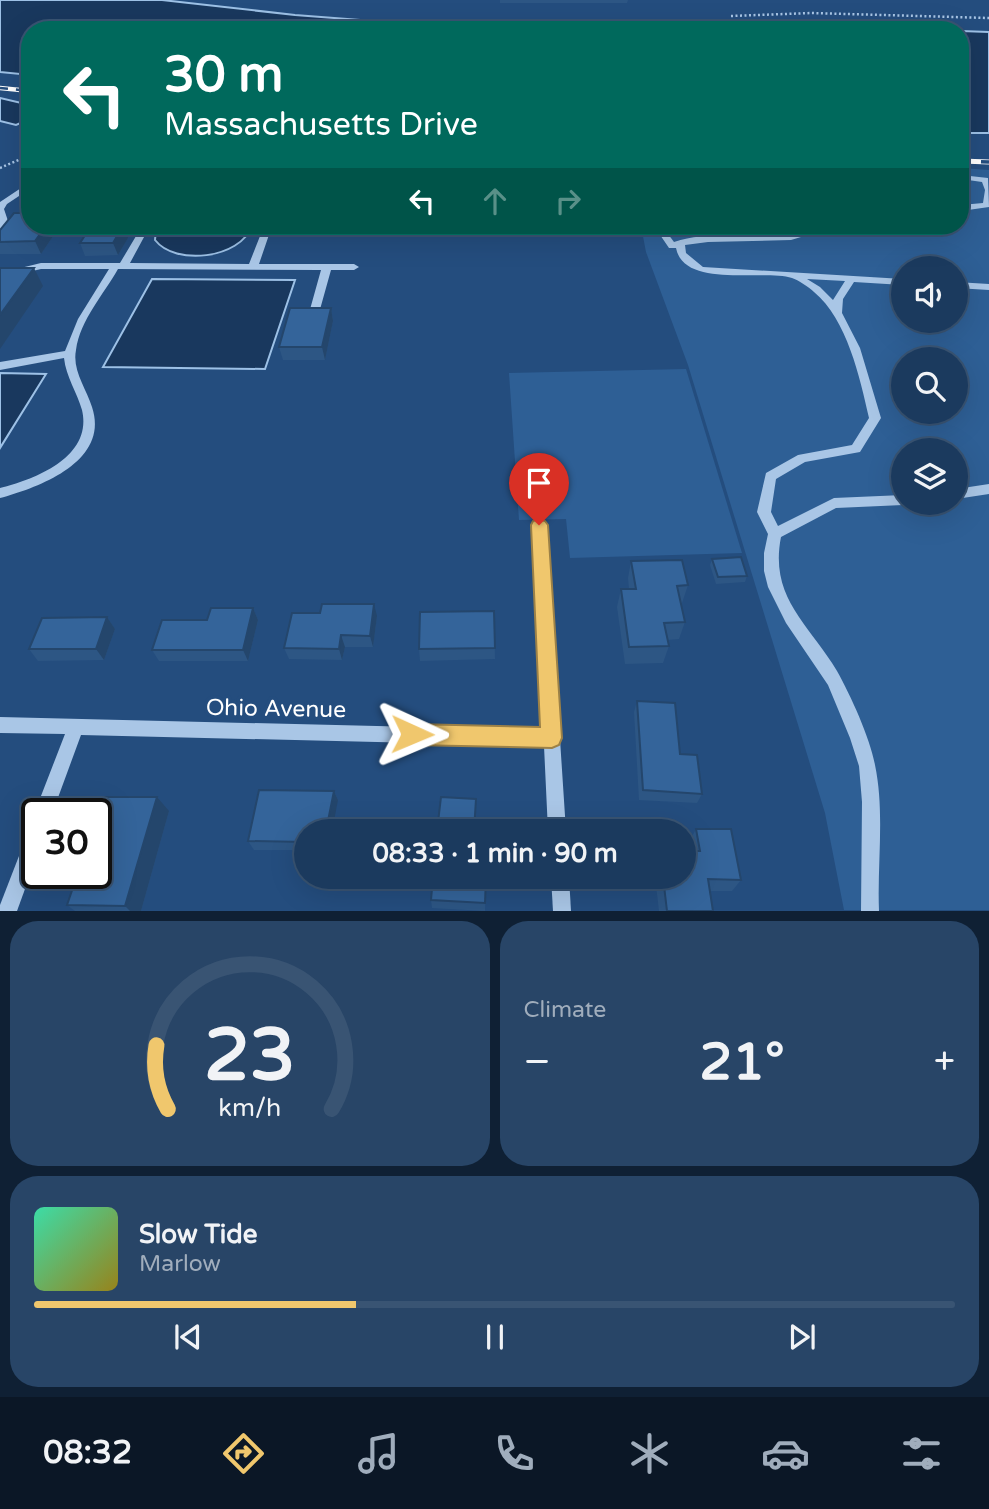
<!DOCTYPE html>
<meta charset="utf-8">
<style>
:root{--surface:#1b3a5e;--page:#284567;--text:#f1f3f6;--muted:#a0adbc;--line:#395473;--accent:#f0c76d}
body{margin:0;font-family:"Varela Round",sans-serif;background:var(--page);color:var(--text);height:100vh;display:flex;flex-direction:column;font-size:26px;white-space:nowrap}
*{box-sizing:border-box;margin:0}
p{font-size:23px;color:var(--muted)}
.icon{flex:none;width:38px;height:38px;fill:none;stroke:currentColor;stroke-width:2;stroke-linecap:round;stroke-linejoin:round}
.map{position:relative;height:911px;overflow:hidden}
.drawer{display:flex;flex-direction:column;gap:10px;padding:10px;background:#0f2034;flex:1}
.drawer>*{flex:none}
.hud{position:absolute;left:21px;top:21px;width:948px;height:214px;border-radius:28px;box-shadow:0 7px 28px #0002,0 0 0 2px var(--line);background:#00695c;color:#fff;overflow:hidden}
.buttons{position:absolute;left:891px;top:256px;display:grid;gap:14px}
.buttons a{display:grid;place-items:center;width:77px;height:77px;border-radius:50%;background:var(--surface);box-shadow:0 7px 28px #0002,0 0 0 2px var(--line);font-size:35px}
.speed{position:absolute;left:21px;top:798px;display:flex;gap:14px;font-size:35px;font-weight:700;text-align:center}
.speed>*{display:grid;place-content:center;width:91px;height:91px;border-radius:50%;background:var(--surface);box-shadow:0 7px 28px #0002,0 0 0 2px var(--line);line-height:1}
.speed .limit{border:4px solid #111;border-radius:10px;background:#fff;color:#111}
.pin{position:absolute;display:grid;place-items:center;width:60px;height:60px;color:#fff;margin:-72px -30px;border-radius:50% 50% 50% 0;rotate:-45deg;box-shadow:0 0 7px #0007}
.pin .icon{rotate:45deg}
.me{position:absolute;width:77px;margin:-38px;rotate:91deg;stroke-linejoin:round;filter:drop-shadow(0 0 5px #0008)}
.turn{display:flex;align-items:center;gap:24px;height:147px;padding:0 28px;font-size:32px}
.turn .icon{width:91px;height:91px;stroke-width:2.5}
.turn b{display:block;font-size:49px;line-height:60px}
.lanes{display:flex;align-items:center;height:66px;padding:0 28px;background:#0003;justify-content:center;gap:35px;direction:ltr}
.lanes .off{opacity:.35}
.big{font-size:52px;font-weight:800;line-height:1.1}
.drawer .tile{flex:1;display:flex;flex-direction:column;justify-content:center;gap:10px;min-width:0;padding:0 24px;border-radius:28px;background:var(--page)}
.drawer .dial{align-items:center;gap:0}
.dial svg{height:182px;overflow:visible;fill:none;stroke:var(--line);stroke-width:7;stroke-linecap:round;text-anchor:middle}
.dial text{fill:var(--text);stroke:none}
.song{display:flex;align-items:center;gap:21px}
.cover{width:84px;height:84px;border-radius:10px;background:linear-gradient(135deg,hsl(160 70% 55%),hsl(50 70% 35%))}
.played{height:7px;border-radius:4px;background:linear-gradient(90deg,var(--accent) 35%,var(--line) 35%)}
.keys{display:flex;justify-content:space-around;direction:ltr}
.heat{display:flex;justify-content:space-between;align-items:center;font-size:38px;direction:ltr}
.drawer .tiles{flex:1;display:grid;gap:10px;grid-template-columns:1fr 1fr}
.tile:last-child{grid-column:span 2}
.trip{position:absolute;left:294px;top:819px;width:402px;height:70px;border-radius:35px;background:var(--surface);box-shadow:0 7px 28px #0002,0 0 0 2px var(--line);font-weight:800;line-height:70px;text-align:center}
.tabs{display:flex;height:112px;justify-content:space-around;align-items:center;background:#0b1726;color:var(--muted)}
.tabs .icon{width:49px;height:49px}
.tabs .current{color:var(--accent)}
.tabs b{font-size:32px;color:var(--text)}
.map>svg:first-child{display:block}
</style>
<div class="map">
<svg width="989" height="911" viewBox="0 0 989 911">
<rect width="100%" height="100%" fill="#244d7e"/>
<g fill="#2e5f95" fill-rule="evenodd">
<path d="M 961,168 L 989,170 L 989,910 L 844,910 L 825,813 L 688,365 L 646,252 L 641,226 L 961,226 ZM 903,268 L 956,268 L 956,320 L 903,320 ZM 903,359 L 956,359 L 956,411 L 903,411 ZM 903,450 L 956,450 L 956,502 L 903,502 Z"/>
<polygon points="686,369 742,553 570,558 566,519 519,520 509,373"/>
</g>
<g fill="#19385e" stroke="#9dc1e6" stroke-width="2">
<polygon points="0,0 162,0 295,15 491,30 30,30 30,75 0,72"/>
<polygon points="961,31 989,32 989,133 961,133"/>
<polygon points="0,98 30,105 30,119 16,125 0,121"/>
<path d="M 160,226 L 252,226 C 240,259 175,266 155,240 L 156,230 Z"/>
<polygon points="152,279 295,280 265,369 103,367"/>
<polygon points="0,373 46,374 0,448"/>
</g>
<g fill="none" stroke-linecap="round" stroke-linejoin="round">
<g stroke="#a9c6e6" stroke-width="2.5" stroke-dasharray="2 2.5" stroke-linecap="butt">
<polyline points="731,16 811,13 989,18"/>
<polyline points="0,168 30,155"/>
</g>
<g fill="#a9c6e6" fill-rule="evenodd">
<polygon points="961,175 988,178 989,207 961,211 961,205 983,203 985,190 982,182 961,179"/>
<polygon points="21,188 28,190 7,204 4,209 10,227 0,236 0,202"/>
<path d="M 142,226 L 150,226 L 130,263 L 249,264 L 264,226 L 272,226 L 259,264 L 354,264 L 359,267 L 354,270 L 331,270 L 319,313 L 314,316 L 309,313 L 321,270 L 118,269 C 104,294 80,320 76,350 C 72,370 86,388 92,407 C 110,461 40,487 0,498 L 0,488 C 35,479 93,457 82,410 C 77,392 66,377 64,358 L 0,370 L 0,362 L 65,351 L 78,319 L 109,269 L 41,269 L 0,279 L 0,273 L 41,263 L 120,263 Z"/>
<path d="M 654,226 L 662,226 L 674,242 C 711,230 751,239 789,234 C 804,232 817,226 832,226 L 831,228 L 791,240 L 708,242 L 685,245 L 686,253 L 703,267 L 903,279 L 903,285 L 854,282 L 843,299 L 842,313 L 860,348 L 881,418 L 860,452 L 805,462 L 776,479 L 771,512 L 778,526 L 834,498 L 903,495 L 903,502 L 908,502 L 903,505 L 836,508 L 781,537 C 769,598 809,624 837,671 C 851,696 870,738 875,765 C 885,813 877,863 879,911 L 861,911 L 862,802 L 859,766 L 850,738 L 828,685 L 786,623 L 768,587 L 764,571 L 764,553 L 768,534 L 757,512 L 766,473 L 798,455 L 852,445 L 869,418 C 860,378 847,319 814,292 C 809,287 798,280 792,278 C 763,269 684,289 676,248 L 669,248 ZM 807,279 L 845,281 L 833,300 L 820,287 Z"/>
<polygon points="956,282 989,284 989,290 956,288"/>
<polygon points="989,484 989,494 956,499 956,489"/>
<polygon points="539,520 544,521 546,525 566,831 548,831 544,746 81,735 52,814 37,814 37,820 34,814 65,734 0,733 0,717 543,730 532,525 534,521"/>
<polygon points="37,822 37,856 17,911 0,911 0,905 31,825"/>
<polygon points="551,877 569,877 571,911 553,911"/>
</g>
<g stroke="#fff" stroke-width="4.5">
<polyline id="rail-far1" points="0,88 30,91"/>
</g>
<g stroke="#fff" stroke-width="5">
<polyline id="rail" points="961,161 989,162"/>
</g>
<use href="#rail-far1" stroke="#244d7e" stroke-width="2.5" stroke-dasharray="8" stroke-linecap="butt"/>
<use href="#rail" stroke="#244d7e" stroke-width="3.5" stroke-dasharray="10" stroke-linecap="butt"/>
</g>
<g fill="#2d5684">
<polygon points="500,0 628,0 627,3 500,3"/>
<polygon points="30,226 60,226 41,254 0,254 0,230"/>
<polygon points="128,238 118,255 85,256 80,243"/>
<polygon points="331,308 333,321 325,360 283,360 279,347"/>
<polygon points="712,559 747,576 745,582 716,584 710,565"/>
<polygon points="631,561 688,585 682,603 681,603 685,622 679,639 667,640 669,646 663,663 625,664 617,607 621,589 629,589 628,578"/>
<polygon points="253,608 258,620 248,661 159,661 152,650 207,620"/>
<polygon points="494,611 495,659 420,661 419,649"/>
<polygon points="377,616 373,647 345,647 342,660 289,659 284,648"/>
<polygon points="107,617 115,629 104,660 38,661 29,649"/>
<polygon points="637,701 680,754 702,794 697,803 639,800 634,712"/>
<polygon points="334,791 338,800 306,831 306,850 254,850 248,841"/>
<polygon points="169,811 141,911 75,911 67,905"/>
<polygon points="696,829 741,880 732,891 710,891 713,911 659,911 655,877 684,877 690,851 689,842"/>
<polygon points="486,877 485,911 432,908 431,900"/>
</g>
<g fill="#24466c">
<polygon points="46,226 60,226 41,254 35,241"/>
<polygon points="123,226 128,238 118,255 113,243"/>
<polygon points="34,268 43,286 0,349 0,315"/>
<polygon points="331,308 333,321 325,360 322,347"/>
<polygon points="374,604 377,616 373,647 370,636"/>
<polygon points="253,608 258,620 248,661 243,650"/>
<polygon points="107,617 115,629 104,660 96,649"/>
<polygon points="341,635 345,647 342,660 339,649"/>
<polygon points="334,791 338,800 332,831 326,831"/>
<polygon points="157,797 169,811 141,911 130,911 125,906"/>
</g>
<g fill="#34649a" stroke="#24466c" stroke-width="2">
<polygon points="14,213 30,213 30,226 46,226 35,241 0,242 0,230"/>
<polygon points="91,226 123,226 113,243 80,243"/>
<polygon points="0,268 34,268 0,315"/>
<polygon points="290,308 331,308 322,347 279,347"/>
<polygon points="741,557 747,576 718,577 712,559"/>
<polygon points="682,560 688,585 677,586 685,622 664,623 669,646 629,647 621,589 636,589 631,561"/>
<polygon points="322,604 374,604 370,636 341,635 339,649 284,648 292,613 320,613"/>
<polygon points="211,608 253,608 243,650 152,650 162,620 207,620"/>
<polygon points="494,611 495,648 419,649 420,612"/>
<polygon points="107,617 96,649 29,649 42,618"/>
<polygon points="637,701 675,703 680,754 697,755 702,794 643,790"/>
<polygon points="259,790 334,791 326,831 306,831 306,842 248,841"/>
<polygon points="105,797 157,797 125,906 67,905 78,873 96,873 96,821"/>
<polygon points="441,797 476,799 474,831 437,831"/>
<polygon points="696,829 731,829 741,880 708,879 713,911 667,911 663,877 684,877 684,851 700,851"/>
<polygon points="433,877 486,877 485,903 431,900"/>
</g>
<polygon fill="#f0c76d" stroke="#9c8147" stroke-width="2" points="539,519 545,521 548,525 562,738 559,745 552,748 412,745 404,742 401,734 404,727 412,724 540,727 531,525 533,521"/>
<g text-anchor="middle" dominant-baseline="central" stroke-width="7" stroke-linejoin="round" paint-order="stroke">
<g font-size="23" fill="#fff" stroke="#244d7e">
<text transform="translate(276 709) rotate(1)">Ohio Avenue</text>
</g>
</g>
</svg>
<div class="buttons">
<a><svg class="icon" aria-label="sound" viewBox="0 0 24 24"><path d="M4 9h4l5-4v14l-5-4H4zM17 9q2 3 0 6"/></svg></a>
<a><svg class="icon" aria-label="search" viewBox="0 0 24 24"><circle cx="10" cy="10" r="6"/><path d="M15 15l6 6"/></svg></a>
<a><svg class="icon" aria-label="layers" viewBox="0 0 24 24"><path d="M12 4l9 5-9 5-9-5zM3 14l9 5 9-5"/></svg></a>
</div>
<div class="speed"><div class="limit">30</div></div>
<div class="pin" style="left:539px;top:525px;background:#d93025"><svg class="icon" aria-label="arrive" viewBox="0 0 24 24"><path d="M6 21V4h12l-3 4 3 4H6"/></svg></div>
<svg class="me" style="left:412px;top:734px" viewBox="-20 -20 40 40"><path d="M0-17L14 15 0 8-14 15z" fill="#f0c76d" stroke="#fff" stroke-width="4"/></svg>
<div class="trip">08:33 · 1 min · 90 m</div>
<div class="hud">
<div class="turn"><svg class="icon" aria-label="left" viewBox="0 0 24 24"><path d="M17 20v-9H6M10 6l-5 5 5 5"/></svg><div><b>30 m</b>Massachusetts Drive</div></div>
<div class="lanes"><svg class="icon" aria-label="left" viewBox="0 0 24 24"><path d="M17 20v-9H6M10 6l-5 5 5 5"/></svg><svg class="icon off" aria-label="ahead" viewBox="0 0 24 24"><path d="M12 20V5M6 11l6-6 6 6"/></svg><svg class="icon off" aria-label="right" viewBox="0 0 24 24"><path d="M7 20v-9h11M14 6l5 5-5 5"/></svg></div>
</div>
</div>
<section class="drawer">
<div class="tiles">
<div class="tile dial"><svg viewBox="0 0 100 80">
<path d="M14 69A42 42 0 1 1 86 69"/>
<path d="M14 69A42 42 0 0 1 9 41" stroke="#f0c76d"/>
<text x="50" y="56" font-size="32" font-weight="700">23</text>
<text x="50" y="72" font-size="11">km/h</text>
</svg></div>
<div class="tile"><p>Climate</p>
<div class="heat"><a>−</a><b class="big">21°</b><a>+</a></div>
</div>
<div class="tile">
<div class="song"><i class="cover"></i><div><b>Slow Tide</b><p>Marlow</p></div></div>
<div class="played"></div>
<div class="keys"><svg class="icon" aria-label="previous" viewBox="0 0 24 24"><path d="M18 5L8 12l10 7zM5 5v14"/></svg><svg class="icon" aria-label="pause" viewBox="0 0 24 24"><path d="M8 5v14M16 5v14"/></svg><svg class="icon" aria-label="next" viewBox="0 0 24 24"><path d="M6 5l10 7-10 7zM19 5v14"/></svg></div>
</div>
</div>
</section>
<nav class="tabs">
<b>08:32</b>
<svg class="icon current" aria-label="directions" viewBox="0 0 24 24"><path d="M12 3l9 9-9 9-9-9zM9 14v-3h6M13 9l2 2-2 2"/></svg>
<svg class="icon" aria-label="music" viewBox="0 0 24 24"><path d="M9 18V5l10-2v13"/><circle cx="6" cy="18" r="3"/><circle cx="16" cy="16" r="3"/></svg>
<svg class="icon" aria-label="phone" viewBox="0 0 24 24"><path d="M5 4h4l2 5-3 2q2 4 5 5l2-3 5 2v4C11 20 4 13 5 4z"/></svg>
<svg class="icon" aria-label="climate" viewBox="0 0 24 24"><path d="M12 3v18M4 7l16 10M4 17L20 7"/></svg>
<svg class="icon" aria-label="car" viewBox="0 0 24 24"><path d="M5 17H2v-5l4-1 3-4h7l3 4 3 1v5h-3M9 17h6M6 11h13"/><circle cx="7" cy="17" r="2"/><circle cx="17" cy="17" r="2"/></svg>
<svg class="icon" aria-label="filters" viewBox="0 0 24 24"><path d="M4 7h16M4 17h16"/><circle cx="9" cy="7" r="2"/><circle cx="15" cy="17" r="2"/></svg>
</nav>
